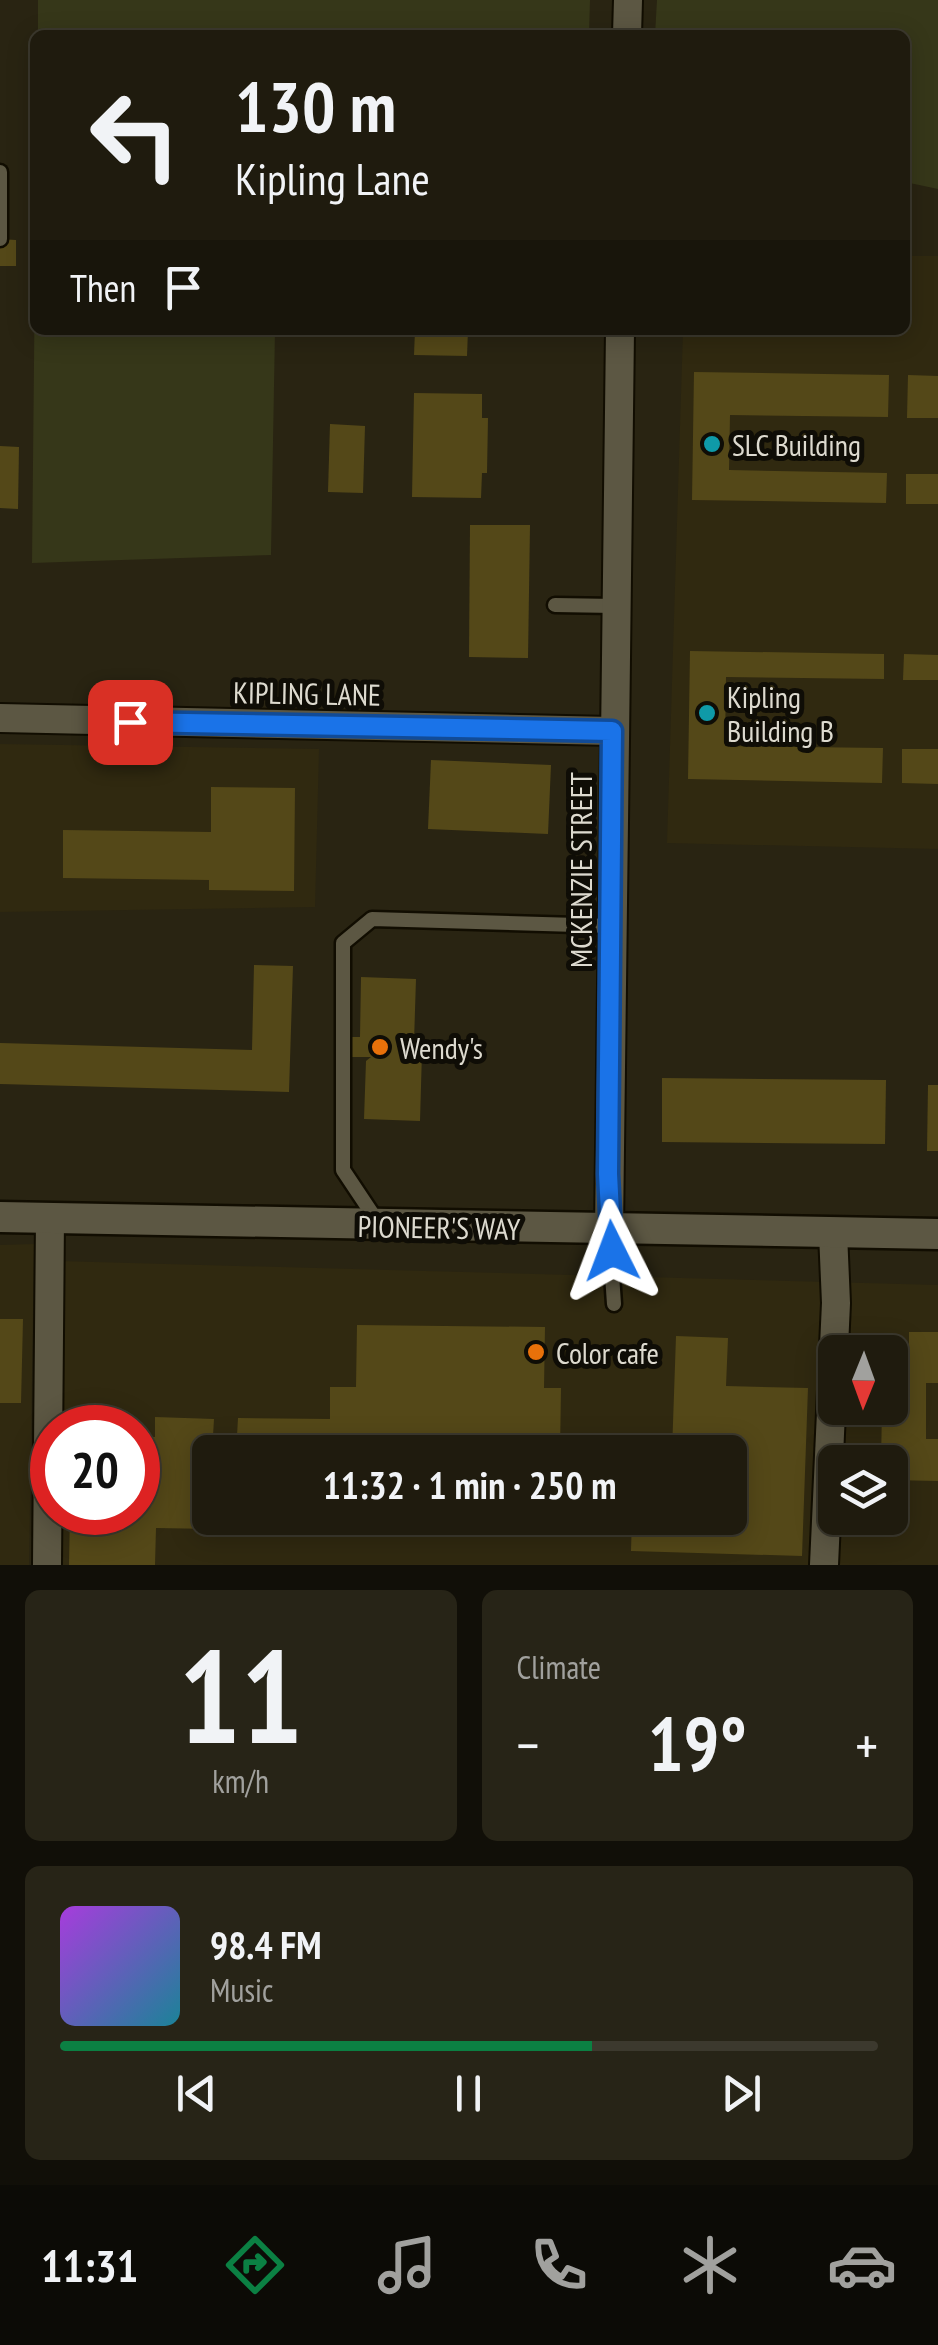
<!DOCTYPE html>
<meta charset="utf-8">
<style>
:root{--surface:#1f1b0e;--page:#272417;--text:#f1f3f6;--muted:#a1a19e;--line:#3c392e;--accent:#0b8043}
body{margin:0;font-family:"PT Sans Narrow",sans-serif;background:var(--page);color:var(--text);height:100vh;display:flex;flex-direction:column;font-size:38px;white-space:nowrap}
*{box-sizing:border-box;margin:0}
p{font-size:32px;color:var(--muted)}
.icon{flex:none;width:55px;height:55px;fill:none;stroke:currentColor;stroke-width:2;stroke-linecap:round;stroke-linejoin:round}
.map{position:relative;height:1565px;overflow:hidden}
.panel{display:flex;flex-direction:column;gap:25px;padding:25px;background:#110f08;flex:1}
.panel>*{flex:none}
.hud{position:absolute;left:30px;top:30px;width:880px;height:305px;border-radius:15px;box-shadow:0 5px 25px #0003,0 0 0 2px var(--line);background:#1f1b0e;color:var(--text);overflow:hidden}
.needle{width:65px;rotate:181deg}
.tools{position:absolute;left:818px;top:1335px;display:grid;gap:20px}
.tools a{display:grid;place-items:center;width:90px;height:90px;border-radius:15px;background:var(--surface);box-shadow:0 5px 25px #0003,0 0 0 2px var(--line);font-size:50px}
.speed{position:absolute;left:30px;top:1405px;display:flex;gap:20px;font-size:50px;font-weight:700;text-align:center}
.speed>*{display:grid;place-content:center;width:130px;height:130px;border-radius:50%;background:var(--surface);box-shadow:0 5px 25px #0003,0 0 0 2px var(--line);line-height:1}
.speed .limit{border:15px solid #d22;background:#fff;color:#111}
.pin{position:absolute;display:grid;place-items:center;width:85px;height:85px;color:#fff;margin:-42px;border-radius:20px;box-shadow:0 5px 15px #0006}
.me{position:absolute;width:110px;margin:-55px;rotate:357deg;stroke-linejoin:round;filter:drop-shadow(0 0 8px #0008)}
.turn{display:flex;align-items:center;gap:35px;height:210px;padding:0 40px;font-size:45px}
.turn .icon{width:130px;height:130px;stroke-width:2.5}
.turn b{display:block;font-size:70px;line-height:85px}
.then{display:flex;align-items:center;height:95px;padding:0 40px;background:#0003;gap:20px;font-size:38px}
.big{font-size:75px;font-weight:800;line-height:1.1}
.panel .widget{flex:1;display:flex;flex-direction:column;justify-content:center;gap:15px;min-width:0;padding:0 35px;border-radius:15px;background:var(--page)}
.panel .dial{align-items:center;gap:0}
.dial b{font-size:130px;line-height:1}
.song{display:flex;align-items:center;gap:30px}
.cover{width:120px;height:120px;border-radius:15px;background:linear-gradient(135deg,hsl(280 70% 55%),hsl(190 70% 35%))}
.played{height:10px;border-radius:5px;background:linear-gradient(90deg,var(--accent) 65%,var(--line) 65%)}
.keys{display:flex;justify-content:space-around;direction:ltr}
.heat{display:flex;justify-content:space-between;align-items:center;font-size:55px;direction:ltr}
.panel .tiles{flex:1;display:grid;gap:25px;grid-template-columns:1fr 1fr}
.widget:last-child{grid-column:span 2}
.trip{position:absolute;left:192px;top:1435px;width:555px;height:100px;border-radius:15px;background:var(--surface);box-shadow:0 5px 25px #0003,0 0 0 2px var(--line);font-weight:800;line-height:100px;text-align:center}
.menu{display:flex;height:160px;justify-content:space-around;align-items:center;background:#0c0b06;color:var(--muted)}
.menu .icon{width:70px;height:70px}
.menu .on{color:var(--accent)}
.menu b{font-size:45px;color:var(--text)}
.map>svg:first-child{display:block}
</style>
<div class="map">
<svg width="938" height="1565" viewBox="0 0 938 1565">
<rect width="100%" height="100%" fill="#292412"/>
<g fill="#302910" fill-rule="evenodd">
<polygon points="905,256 938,256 938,849 667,843 683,330 905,330"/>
<polygon points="0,744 319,749 315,907 0,912"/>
<polygon points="34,1244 29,1565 0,1565 0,1245"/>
<path d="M 58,1261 L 938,1285 L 938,1565 L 57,1565 L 57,1513 L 138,1512 L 138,1428 L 58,1427 ZM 835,1352 L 890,1352 L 890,1408 L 835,1408 ZM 210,1452 L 730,1452 L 730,1518 L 210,1518 ZM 835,1462 L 890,1462 L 890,1518 L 835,1518 Z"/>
</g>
<g fill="#363719">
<polygon points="38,0 590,0 589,35 38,35"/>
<polygon points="657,0 938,0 938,189 905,182 905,35 655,35"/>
<polygon points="35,263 35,330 275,330 271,555 32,563"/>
</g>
<g fill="#544818">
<polygon points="0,239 16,240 16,266 0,266"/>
<polygon points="415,330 468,330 467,356 414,355"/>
<polygon points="694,372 889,375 888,417 730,415 729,470 887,473 886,503 692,500"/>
<polygon points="908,375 938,376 938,418 907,418"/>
<polygon points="414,393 482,394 482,418 488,418 487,473 482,473 481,498 412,497"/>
<polygon points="330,424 365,426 363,493 328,492"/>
<polygon points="0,446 19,447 18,509 0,508"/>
<rect x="906" y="474" width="32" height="30"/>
<polygon points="470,525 530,525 528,658 469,657"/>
<polygon points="690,651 884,654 884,679 726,677 725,746 883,748 882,783 688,779"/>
<polygon points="904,654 938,655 938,680 903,680"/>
<polygon points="902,749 938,749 938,784 902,783"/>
<polygon points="431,760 551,765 548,834 428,829"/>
<polygon points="211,787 295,788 294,891 209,890 209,880 63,878 63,830 211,832"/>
<polygon points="254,965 293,966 289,1092 0,1084 0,1043 252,1050"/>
<polygon points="361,977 416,979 414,1042 410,1042 409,1051 422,1052 420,1121 364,1119 366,1061 371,1057 349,1057 350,1037 360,1037"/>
<polygon points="662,1078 886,1080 885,1144 662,1142"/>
<polygon points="928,1085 938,1085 938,1151 927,1151"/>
<polygon points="0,1319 23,1319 21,1403 0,1403"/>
<polygon points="357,1325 545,1327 544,1388 561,1388 560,1452 210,1452 210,1518 376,1518 376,1532 156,1528 155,1565 69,1565 70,1512 138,1512 138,1436 155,1437 155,1417 214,1419 213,1436 237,1436 238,1418 330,1419 330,1387 356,1387"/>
<polygon points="909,1332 938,1332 938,1383 926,1383 926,1439 938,1439 938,1481 890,1480 890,1462 881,1462 882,1408 890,1408 890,1352 883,1352 883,1344 909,1345"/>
<polygon points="676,1336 728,1338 726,1386 808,1388 802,1556 631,1551 632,1518 730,1518 730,1452 672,1452"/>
<polygon points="418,1518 568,1518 567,1532 418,1532"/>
</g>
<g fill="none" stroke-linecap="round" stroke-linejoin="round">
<g stroke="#110d01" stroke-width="19">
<g id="service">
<polyline points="0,172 0,239"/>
<polyline points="555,605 615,606"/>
<polyline points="379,1224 343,1170 343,943 372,919 612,926"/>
<polyline points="609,1231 614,1304"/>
</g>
</g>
<g stroke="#110d01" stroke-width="32">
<g id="minor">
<polyline points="627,35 628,0"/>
<polyline points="0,718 612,731"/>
<polyline points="609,1231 620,330"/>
<polyline points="47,1565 50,1218"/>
<polyline points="824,1565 836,1303 833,1233"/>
</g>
</g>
<g stroke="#110d01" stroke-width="35">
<polyline id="secondary" points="0,1217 938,1234"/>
</g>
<use href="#service" stroke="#5c5743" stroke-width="14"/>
<use href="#minor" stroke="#5c5743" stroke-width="28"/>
<use href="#secondary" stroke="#5c5743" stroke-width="30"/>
</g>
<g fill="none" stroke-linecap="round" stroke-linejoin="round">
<g stroke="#114b97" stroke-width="25">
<polyline id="route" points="130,722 612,731 608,1174 612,1251"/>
</g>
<use href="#route" stroke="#1a73e8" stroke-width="18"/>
</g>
<g fill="#0f9aa8" stroke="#0f0d06" stroke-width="4">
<circle cx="712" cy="444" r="10"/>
<circle cx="707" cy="713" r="10"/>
</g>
<g fill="#e8710a" stroke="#0f0d06" stroke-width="4">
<circle cx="380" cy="1047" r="10"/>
<circle cx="536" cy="1352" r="10"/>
</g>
<g text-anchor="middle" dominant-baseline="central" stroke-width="10" stroke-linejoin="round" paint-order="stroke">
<g font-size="30" fill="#dddacf" stroke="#0f0d06" text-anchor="start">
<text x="732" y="444">SLC Building</text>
<text x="727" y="696">Kipling<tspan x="727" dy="34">Building B</tspan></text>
<text x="400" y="1047">Wendy's</text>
<text x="556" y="1352">Color cafe</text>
</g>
<g font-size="30" fill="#dddacf" stroke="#0f0d06">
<text transform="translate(307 693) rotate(1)">KIPLING LANE</text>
<text transform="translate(580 870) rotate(-90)">MCKENZIE STREET</text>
<text transform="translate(439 1227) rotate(1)">PIONEER'S WAY</text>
</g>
</g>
</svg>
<div class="tools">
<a><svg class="needle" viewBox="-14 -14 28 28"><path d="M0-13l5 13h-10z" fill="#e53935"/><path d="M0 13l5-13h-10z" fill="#a1a19e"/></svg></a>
<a><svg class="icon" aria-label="layers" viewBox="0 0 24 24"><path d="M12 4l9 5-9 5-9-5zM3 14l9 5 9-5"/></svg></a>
</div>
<div class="speed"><div class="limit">20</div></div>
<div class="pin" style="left:130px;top:722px;background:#d93025"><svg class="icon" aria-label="arrive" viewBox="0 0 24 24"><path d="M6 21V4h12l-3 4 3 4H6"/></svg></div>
<svg class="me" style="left:612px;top:1251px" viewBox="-20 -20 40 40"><path d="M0-17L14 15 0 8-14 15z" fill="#1a73e8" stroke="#fff" stroke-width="4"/></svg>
<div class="trip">11:32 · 1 min · 250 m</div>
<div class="hud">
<div class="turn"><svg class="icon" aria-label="left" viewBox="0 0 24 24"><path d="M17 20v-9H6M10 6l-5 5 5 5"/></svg><div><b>130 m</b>Kipling Lane</div></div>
<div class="then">Then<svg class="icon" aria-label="arrive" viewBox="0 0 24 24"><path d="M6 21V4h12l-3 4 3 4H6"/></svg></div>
</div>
</div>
<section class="panel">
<div class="tiles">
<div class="widget dial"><b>11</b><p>km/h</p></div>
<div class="widget"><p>Climate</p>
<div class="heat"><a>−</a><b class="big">19°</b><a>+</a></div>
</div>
<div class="widget">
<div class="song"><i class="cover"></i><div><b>98.4 FM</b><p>Music</p></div></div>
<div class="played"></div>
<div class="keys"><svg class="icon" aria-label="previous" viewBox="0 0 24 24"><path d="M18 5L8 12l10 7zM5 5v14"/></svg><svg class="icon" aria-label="pause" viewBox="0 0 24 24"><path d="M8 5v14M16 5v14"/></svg><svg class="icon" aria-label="next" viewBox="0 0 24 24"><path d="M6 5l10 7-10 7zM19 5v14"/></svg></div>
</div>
</div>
</section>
<nav class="menu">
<b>11:31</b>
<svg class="icon on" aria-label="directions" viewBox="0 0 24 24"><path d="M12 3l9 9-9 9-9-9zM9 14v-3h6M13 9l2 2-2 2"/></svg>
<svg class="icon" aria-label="music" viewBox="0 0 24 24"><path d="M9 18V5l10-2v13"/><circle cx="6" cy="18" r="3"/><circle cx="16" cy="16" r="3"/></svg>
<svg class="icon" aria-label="phone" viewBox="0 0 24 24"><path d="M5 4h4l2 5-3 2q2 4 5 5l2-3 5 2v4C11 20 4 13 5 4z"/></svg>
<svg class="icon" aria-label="climate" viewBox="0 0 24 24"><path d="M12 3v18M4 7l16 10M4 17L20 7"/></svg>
<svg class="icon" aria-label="car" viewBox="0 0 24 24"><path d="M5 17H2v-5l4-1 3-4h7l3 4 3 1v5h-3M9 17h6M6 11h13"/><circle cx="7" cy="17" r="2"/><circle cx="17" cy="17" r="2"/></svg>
</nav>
